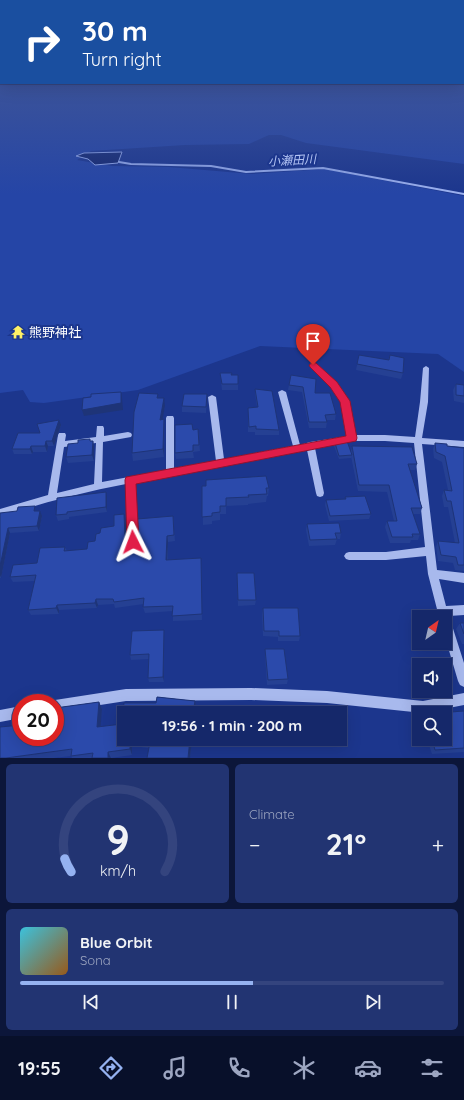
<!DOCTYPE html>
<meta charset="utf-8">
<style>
:root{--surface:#15286a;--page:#223472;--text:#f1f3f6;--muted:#9da6c1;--line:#34447e;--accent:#95b2f1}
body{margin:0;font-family:Quicksand,"Noto Sans JP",sans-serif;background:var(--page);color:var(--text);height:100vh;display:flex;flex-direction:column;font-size:15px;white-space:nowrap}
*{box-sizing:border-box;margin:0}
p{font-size:13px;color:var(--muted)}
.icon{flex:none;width:22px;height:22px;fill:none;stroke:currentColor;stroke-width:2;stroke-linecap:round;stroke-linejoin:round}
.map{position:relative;height:758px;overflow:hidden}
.drawer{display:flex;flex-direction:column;gap:6px;padding:6px;background:#0c163a;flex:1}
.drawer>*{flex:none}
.banner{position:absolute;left:0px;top:0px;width:464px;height:84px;box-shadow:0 4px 16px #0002,0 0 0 1px var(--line);background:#1a4fa0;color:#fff;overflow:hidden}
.needle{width:26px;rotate:34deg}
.buttons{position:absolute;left:412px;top:610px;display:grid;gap:8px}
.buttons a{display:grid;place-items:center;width:40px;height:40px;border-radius:0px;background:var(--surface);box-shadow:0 4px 16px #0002,0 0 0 1px var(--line);font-size:20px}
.speed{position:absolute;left:12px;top:694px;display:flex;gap:8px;font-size:20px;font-weight:700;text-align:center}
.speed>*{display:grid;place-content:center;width:52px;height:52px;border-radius:50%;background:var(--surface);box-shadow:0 4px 16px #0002,0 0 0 1px var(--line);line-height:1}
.speed .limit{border:6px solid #d22;background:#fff;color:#111}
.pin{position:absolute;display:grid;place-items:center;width:34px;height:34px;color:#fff;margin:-41px -17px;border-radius:50% 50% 50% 0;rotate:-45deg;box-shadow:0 0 4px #0007}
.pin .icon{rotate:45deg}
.me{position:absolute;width:44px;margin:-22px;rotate:357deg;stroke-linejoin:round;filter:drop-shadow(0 0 3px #0008)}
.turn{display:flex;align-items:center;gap:14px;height:84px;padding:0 16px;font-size:18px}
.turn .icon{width:52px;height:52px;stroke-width:2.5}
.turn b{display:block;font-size:28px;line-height:34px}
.big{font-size:30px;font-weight:700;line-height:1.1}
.drawer .tile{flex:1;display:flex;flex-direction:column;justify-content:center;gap:6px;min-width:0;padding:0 14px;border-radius:6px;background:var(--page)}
.drawer .dial{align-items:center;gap:0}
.dial svg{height:104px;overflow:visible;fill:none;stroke:var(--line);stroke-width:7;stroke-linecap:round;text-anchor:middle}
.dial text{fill:var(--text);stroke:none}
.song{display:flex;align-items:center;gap:12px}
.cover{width:48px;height:48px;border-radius:6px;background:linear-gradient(135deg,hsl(190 70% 55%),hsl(30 70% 35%))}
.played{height:4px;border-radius:2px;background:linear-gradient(90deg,var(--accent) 55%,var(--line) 55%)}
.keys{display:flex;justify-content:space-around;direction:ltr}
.heat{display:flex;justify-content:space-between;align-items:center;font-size:22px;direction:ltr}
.drawer .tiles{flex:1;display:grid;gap:6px;grid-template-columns:1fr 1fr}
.tile:last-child{grid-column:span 2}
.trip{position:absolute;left:117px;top:706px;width:230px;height:40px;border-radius:0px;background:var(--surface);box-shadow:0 4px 16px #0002,0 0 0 1px var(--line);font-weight:700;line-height:40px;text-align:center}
.dock{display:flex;height:64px;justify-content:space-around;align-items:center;background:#08102a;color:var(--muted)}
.dock .icon{width:28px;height:28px}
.dock .current{color:var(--accent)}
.dock b{font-size:18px;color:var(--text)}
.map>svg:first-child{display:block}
</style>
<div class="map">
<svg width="464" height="758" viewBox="0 0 464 758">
<rect width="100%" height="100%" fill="#1c368d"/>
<polygon fill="#2545a6" points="0,88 464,88 464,164 306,143 281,135 269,135 249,144 185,145 91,151 77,160 112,166 169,167 252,174 325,169 464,196 464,372 438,354 260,346 138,390 44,403 30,402 23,390 0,393"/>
<polygon fill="#13266b" stroke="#9cb1ef" points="122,152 118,163 95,165 88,159 76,156 84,153"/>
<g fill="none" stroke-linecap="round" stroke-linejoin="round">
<polyline stroke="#9cb1ef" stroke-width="2" points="119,162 131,164 211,166 246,172 323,168 464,194"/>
<g fill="#a8b9ed" fill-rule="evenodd">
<path d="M 311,363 L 315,363 L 337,383 L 349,401 L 355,435 L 385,435 L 415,437 L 420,402 L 423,368 L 426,366 L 429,368 L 428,402 L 422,438 L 464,441 L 464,447 L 422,444 L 437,570 L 464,573 L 464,583 L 439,579 L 446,606 L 464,605 L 464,615 L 449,616 L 464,663 L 464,687 L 460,685 L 458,681 L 445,637 L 445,617 L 439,617 L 428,574 L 426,556 L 386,560 L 349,560 L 346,559 L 344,556 L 346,553 L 349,552 L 386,552 L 425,547 L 414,443 L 385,441 L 352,441 L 315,448 L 324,493 L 323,496 L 320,497 L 317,496 L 316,493 L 307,450 L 174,475 L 170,477 L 167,476 L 134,483 L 138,542 L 136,545 L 133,546 L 130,545 L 128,542 L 126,484 C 84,492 41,503 0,517 L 0,509 L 48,495 L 58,435 L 59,433 L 65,433 L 66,435 L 65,441 L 96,437 L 97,426 L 103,426 L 104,428 L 104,436 L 128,432 L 131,433 L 132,435 L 131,437 L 103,442 L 102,482 L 166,470 L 166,418 L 167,416 L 173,416 L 174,418 L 174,468 L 216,461 L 208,397 L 212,395 L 216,397 L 224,459 L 293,446 L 278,392 L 282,390 L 286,392 L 300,445 L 310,442 L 348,436 L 341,401 L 331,387 L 311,367 L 310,365 ZM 96,443 L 94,484 L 57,493 L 64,447 Z"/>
<polygon points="251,688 327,691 423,701 464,693 464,705 423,713 327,703 251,700 126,701 55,712 55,703 50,703 55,700 126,689"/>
<polygon points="21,706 21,718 0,722 0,710"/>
</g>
</g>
<g fill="#254093">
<polygon points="359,355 388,360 390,355 403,373 401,379 356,370"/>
<polygon points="220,373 231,375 238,384 238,390 222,390"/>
<polygon points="291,375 315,393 336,414 335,420 327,420 327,422 326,428 309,428 302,392 288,390"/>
<polygon points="456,384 464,385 464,403 454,401 453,390"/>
<polygon points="255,389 279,430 279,435 255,435 255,432 248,432 248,408 257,407 255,394"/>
<polygon points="158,394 158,398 165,406 162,420 164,428 164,457 133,461 132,453"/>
<polygon points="207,394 206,413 182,412 182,406"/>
<polygon points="61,425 54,446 48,446 47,452 33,452 32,454 14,454 12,449 40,433"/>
<polygon points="198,429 200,451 193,452 194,458 176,459 175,453 193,430"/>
<polygon points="93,441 94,447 94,461 68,463 66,457 78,443"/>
<polygon points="335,443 351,452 352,446 417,464 415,470 410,470 422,508 420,514 413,514 420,534 418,540 411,540 410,543 390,543 385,527 387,521 394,521 387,492 358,491 351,456 351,458 339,459 334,446"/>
<polygon points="435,443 447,446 464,448 464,571 455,570 453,563 438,561 436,547 438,541 455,543 448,507 444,507 442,496 444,490 448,490 442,462 434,458 433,449"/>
<polygon points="202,486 269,488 268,496 267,496 266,502 248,504 248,505 226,506 226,514 220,514 220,520 212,521 212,524 203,525"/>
<polygon points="107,497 107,512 69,517 69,519 58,521 56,515"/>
<polygon points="345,497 371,514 369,519 329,521 325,505 326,500 345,499"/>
<polygon points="37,511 42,516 39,531 10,533 1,578 0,578 0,513"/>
<polygon points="173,516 175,541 168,542 168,560 201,558 202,620 173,621 173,611 145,613 143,607 144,604 115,608 114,604 98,605 97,608 59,610 59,614 31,615 28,610 35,581 13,582 10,577 37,563 65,547 67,551 87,549 95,541 100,533 126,520 126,537 131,542 136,540"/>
<polygon points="307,524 341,533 340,539 337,539 335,545 309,546 306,530"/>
<polygon points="237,579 256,600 255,605 238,606"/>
<polygon points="263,608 300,636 299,641 278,641 278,637 263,636 262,614"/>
<polygon points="460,623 464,623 464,644 462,644 456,629"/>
<polygon points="164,630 164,682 149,682 148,678 149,659 131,660 130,655"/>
<polygon points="265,649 288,679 287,684 267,685 265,655"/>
<polygon points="157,697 195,701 196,707 195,713 124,713 124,739 192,739 190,758 147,758 149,748 132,746 132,755 111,758 72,758 71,756 54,758 0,758 0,727 21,725 21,737 55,737 55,708 99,702 102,709 100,727 122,724 124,703 156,703"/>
<polygon points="464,711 464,752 432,754 427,739 445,739 445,713 438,713"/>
</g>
<g fill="#1e3478">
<polygon points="121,392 122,398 123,410 84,416 82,410"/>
<polygon points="164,398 165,406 161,428 160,420"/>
<polygon points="164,419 164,457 163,449"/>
<polygon points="59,420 61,425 54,446 52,441"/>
<polygon points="46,441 48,446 47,452 45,446"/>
<polygon points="93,441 94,447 94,461 92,455"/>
<polygon points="31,446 33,452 32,454 30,449"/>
<polygon points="106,492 107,497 107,512 106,507"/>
<polygon points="40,511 42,516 39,531 37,526"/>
<polygon points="124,514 126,520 126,542 125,536"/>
<polygon points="8,528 10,533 1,578 0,575 0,566"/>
<polygon points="167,536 168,542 167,566 166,560"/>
<polygon points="96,599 98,605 97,608 95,603"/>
<polygon points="57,605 59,610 59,614 56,608"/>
<polygon points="164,630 164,682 163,677"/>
<polygon points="195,701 196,707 195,713 193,713"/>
<polygon points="99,702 102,709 100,734 97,727"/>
<polygon points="190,739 192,739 190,758 188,758"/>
<polygon points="130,740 132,746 132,755 130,749"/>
<polygon points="108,752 111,758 108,758"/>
</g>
<g fill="#2b4aab" stroke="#1e3478">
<polygon points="359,355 389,360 390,355 404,358 403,373 357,364"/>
<polygon points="220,373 232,373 231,375 238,375 238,384 222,384"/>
<polygon points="291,375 316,379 315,393 330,393 336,414 325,415 327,422 309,422 303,387 289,385"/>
<polygon points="456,384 464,385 464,396 456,395"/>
<polygon points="255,389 272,391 279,430 256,429 256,426 249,427 248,408 258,407"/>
<polygon points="121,392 121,403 82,410 83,398 91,397 91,394"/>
<polygon points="139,393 158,394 157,398 164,398 160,420 164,419 163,449 132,453 134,412"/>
<polygon points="184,394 207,394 206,407 182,406"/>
<polygon points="59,420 52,441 46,441 45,446 31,446 30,449 12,449 18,433 40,433 37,424"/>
<polygon points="192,424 193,430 198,429 199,445 193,445 193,451 175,453 175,425"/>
<polygon points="90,439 90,441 93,441 92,455 66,457 68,444 78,443 78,440"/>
<polygon points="347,441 352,455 339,456 335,443"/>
<polygon points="435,443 447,444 447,446 464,448 464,565 458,565 456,557 441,555 438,541 459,543 451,501 447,501 444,490 452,491 445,456 436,452"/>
<polygon points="352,446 412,447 417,464 408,464 422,508 411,508 420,534 412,534 413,537 392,537 387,521 397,521 389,485 359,485"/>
<polygon points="266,476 269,488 266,488 267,494 248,495 249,497 226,498 226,506 220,506 220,512 212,513 212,516 202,517 202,486 206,486 206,480"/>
<polygon points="106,492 106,507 67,512 67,514 56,515 57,498"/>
<polygon points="365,496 371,514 330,516 326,500 346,499 345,497"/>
<polygon points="35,506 34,511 40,511 37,526 8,528 0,566 0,513 17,511 18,507"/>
<polygon points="124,514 125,536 131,542 136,540 138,536 137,519 173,516 174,535 167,536 166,560 201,558 202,614 172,616 173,606 143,607 144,598 114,602 113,599 96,599 95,603 57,605 56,608 28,610 36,575 10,577 13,565 37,563 40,548 65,547 64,551 87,549 88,542 95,541 96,534 100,533 101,528 114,526 114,515"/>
<polygon points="339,523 341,533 335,533 337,539 310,540 307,524"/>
<polygon points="237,573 254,573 256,600 238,600"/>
<polygon points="263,608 298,608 300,636 279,636 279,631 264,631"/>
<polygon points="460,623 464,623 464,634"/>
<polygon points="164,630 163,677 148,678 149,654 130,655 132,631"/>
<polygon points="265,649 284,649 288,679 268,680"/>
<polygon points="157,697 195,701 193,713 124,713 124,739 190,739 188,758 147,758 150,742 130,740 130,749 108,752 108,758 92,758 93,753 71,756 72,749 6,758 0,758 0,727 21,725 21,737 55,737 55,708 99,702 97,727 122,724 124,703 156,703"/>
<polygon points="464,711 464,748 435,750 432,739 445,739 445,713 438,713"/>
</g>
<linearGradient id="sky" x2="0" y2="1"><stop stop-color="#0f1e4e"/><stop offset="0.45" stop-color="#3a529a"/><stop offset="1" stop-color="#3a529a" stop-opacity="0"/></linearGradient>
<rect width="464" height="194" fill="url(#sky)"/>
<polygon fill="#e11d48" stroke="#92132f" points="313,362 316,363 337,382 350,401 357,438 356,441 136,484 139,542 137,546 133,548 129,546 127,542 125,480 126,477 346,436 340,402 330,387 310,367 309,365"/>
<defs>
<g id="temple-bare" transform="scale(1.08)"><path d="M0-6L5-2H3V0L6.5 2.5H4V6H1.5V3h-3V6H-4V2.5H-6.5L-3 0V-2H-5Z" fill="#fef166" stroke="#1c368d" stroke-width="2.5" paint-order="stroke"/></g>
</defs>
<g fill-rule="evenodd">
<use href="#temple-bare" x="18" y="332"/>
</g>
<g text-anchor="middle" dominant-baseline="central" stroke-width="4" stroke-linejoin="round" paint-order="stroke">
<g font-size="12" font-style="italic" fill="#b4c4f4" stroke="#1c368d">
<text transform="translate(292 160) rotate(-3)">小瀬田川</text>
</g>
<g font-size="13" fill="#fff" stroke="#1c368d" text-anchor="start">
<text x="29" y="332">熊野神社</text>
</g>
</g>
</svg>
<div class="buttons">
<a><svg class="needle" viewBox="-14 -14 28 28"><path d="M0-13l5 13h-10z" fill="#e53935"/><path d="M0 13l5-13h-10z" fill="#9da6c1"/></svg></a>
<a><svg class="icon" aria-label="sound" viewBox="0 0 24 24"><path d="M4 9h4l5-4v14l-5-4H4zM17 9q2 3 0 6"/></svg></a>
<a><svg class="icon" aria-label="search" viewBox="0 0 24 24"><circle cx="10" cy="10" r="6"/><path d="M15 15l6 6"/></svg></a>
</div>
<div class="speed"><div class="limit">20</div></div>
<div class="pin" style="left:313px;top:365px;background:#d93025"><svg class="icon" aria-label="arrive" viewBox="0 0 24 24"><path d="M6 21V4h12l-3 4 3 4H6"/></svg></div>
<svg class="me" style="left:133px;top:542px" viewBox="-20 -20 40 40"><path d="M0-17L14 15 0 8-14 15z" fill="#e11d48" stroke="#fff" stroke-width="4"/></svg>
<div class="trip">19:56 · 1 min · 200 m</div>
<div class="banner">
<div class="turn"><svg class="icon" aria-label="right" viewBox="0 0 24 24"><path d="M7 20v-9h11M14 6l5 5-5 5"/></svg><div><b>30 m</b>Turn right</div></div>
</div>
</div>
<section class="drawer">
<div class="tiles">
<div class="tile dial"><svg viewBox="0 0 100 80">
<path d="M14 69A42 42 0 1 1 86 69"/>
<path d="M14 69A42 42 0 0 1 9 59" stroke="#95b2f1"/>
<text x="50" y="56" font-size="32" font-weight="700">9</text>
<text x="50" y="72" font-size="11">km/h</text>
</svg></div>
<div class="tile"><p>Climate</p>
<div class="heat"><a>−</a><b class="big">21°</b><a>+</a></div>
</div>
<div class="tile">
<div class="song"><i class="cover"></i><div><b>Blue Orbit</b><p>Sona</p></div></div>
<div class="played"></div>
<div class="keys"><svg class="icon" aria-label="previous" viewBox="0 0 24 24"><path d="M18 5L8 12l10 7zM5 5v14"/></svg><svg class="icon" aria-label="pause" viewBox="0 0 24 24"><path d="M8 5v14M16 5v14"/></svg><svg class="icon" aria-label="next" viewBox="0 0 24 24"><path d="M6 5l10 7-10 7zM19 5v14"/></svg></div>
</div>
</div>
</section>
<nav class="dock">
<b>19:55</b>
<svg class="icon current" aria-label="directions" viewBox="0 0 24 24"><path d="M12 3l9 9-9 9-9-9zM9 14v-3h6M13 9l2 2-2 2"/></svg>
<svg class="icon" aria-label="music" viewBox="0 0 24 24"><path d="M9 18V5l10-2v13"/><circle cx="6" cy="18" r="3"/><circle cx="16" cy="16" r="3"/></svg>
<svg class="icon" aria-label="phone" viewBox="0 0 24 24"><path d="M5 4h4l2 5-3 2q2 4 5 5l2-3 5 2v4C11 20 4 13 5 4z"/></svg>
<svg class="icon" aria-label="climate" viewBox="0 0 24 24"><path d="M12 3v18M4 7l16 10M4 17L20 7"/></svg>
<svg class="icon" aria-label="car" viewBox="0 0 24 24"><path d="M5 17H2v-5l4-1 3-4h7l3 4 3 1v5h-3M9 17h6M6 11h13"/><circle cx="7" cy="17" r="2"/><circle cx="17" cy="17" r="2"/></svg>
<svg class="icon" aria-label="filters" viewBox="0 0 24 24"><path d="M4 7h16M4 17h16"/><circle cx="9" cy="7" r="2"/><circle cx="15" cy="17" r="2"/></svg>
</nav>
